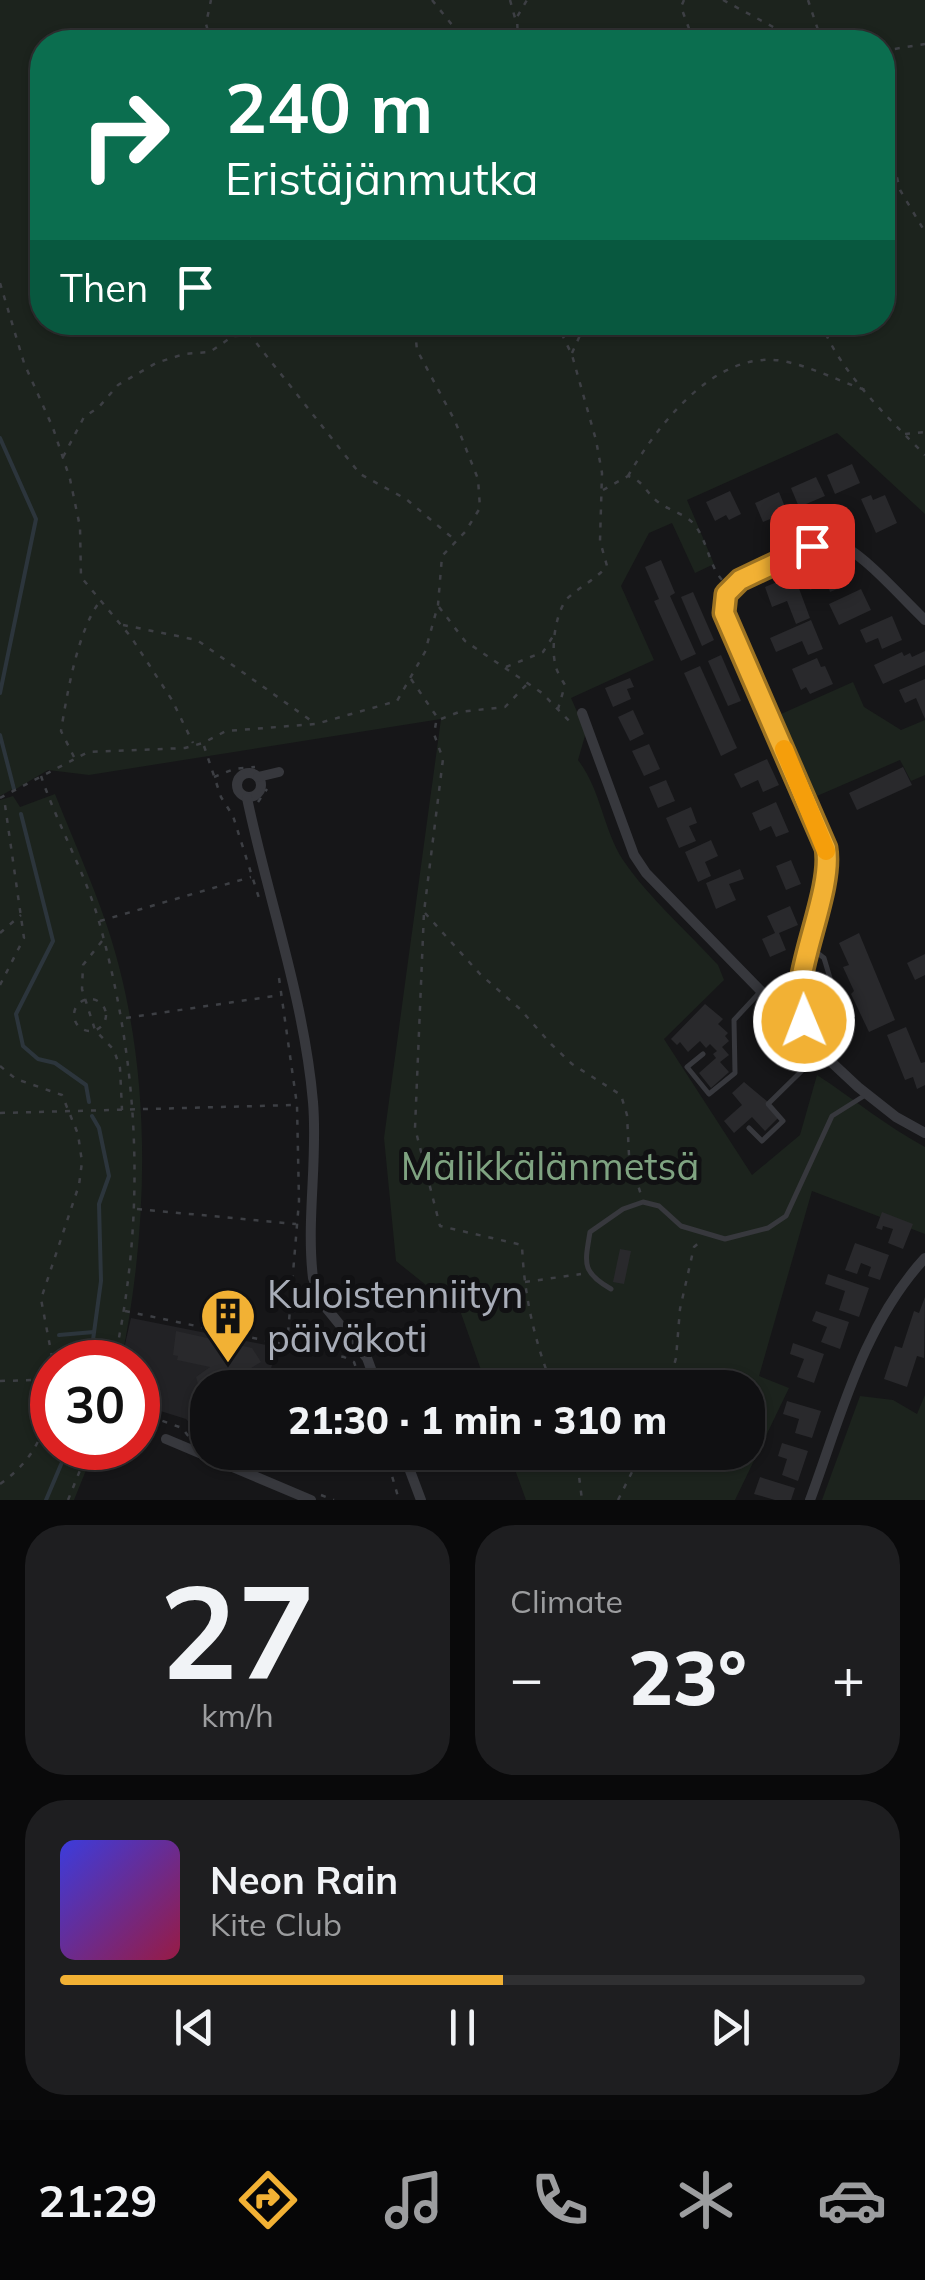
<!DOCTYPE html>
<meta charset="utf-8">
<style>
:root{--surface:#101012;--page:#1e1e20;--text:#f1f3f6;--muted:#9c9d9f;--line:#303032;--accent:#f2b134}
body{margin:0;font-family:Mulish,sans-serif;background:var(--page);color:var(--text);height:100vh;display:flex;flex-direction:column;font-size:38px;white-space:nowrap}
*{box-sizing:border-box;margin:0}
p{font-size:32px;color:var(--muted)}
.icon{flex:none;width:55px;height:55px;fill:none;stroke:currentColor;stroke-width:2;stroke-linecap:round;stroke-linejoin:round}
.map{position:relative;height:1500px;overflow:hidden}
.panel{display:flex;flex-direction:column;gap:25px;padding:25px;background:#09090a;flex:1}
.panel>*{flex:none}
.top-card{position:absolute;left:30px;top:30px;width:865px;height:305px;border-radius:40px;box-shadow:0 2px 8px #0004,0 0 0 2px var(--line);background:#0b6e4f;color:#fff;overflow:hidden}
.speed{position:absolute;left:30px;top:1340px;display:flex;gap:20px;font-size:50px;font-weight:700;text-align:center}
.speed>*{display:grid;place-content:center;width:130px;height:130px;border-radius:50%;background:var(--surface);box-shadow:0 2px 8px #0004,0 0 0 2px var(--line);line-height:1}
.speed .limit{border:15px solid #d22;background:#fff;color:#111}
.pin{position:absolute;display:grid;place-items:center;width:85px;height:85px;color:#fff;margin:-42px;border-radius:20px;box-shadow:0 5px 15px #0006}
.me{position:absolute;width:110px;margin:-55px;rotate:359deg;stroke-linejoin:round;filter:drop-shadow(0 0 8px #0008)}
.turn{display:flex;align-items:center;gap:35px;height:210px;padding:0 30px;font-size:45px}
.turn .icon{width:130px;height:130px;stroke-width:2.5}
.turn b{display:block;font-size:70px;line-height:85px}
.then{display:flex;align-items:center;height:95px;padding:0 30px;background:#0003;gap:20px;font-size:38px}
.big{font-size:75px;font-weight:800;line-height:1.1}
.panel .widget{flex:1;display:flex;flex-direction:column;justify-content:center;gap:15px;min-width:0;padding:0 35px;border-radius:40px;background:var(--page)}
.panel .dial{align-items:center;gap:0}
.dial b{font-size:130px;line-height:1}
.song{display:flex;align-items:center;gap:30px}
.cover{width:120px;height:120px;border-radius:15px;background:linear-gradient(135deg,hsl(240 70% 55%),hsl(340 70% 35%))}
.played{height:10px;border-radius:5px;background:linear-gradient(90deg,var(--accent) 55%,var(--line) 55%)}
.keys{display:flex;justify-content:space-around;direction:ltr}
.heat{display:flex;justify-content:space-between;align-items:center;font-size:55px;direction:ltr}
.panel .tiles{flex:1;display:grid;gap:25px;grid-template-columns:1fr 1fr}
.widget:last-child{grid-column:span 2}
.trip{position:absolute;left:190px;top:1370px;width:575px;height:100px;border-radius:40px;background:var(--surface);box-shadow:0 2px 8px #0004,0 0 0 2px var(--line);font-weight:800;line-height:100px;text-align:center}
.tab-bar{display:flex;height:160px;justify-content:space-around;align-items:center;background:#060607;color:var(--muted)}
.tab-bar .icon{width:70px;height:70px}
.tab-bar .selected{color:var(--accent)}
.tab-bar b{font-size:45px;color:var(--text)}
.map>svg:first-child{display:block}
</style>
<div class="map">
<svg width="925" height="1500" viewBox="0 0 925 1500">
<rect width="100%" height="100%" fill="#161618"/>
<polygon fill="#222225" points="131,1318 276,1347 267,1387 208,1388 207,1441 204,1439 186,1419 138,1404 138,1362 121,1362"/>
<g fill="#1c231d" fill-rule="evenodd">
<path d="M 0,0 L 925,0 L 925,514 L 837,433 L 687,500 L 714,564 L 695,573 L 672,523 L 649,533 L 621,586 L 654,660 L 571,698 L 586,732 L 578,760 C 601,790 603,829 623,860 C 649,898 687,931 718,965 L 724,980 L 664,1039 L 752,1175 L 800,1135 L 817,1075 C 854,1099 886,1126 925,1147 L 925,1234 L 812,1191 L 759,1376 L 789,1388 L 735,1500 L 526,1500 L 509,1453 L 748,1452 L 748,1388 L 487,1387 L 456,1299 L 433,1307 L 426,1285 L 396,1261 L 384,1138 L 441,719 L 89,775 L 48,770 L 16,789 L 5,752 L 13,789 L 0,796 ZM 42,42 L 882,42 L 882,322 L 42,322 Z"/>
<polygon points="853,682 864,707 901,730 925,720 925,775 911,781 900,760 817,796 781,714"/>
<path d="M 55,794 C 72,837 91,879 106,923 C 153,1061 150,1221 121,1362 L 52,1362 L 52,1448 L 95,1448 L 74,1500 L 0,1500 L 0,800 L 13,796 L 20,807 Z"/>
<polygon points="925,1395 925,1500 822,1500 860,1396 893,1400 917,1414"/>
</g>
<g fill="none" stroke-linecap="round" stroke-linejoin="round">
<g stroke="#2c353c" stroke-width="4">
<polyline points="0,438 36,519 0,693"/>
<polyline points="0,735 14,789"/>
<polyline points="21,814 53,941 16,1014 23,1046 38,1059 55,1063 86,1085 89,1102"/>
<polyline points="59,1335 94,1332"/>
<polyline points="90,1362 101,1281 99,1204 109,1176 99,1128 92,1116"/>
<polyline points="46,1500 68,1448"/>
</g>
</g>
<g fill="#29292c">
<polygon points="852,464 860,483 835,494 827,475"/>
<polygon points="816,477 825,496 799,507 791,488"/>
<polygon points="730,491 741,514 729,520 726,515 715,521 706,502"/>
<polygon points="779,492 787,512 763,522 755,503"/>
<polygon points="871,495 873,500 885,495 897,523 876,533 861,499"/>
<polygon points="836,555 849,584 830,592 827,583 810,590 801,569"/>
<polygon points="661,560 675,593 670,596 696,654 681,661 654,601 659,599 645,567"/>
<polygon points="794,575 810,618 796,624 787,601 772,607 765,587"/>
<polygon points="861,589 871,610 839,625 829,604"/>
<polygon points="693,592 714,640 702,646 681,597"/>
<polygon points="892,616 902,640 882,649 878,638 866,643 860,630"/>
<polygon points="811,620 823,649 808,655 802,641 776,652 770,638"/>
<polygon points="925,651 925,665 883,684 874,665 902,652 904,656 910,653 912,657"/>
<polygon points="721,655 741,701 728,706 708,661"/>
<polygon points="817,658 821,667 825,666 833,684 810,694 806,687 801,690 792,669"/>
<polygon points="700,666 737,748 721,756 684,673"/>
<polygon points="630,678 634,687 627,689 631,699 613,707 605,688"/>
<polygon points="925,679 925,719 916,698 905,703 899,690"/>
<polygon points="633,710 644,734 630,741 618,717"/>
<polygon points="649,744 660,769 644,776 632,751"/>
<polygon points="767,759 779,785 763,792 758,780 741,788 734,774"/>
<polygon points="903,767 912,785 857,810 849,793"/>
<polygon points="666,780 675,801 658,808 649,787"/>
<polygon points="776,802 789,832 776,837 771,826 760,831 752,813"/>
<polygon points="691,807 697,823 689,826 696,841 679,848 666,818"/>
<polygon points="711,840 718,856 705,862 711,876 698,882 685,852"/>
<polygon points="791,860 801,884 786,890 776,866"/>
<polygon points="740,869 744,879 729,884 736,900 716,909 706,883"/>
<polygon points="790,906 798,925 779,933 786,950 770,957 762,939 775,933 767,916"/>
<polygon points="859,933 895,1020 869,1032 851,994 854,991 843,967 849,965 839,943"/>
<polygon points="925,954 925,975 915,980 907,963"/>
<polygon points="705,1004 723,1019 718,1024 728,1033 725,1036 729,1041 722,1047 729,1055 720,1062 729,1072 711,1088 699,1073 716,1058 713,1054 717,1051 710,1044 706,1048 700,1041 688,1052 680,1042 677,1045 671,1039"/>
<polygon points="906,1027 921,1063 925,1062 925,1085 917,1089 913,1077 905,1080 887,1035"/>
<polygon points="744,1082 768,1102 765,1104 778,1118 765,1131 752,1117 734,1133 724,1121 742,1105 732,1093"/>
<polygon points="882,1212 913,1224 903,1249 888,1243 893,1229 883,1226 882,1230 876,1228"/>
<polygon points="855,1243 889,1255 880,1280 868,1276 871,1267 861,1263 857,1274 845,1270"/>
<polygon points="620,1249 631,1251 624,1284 613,1282"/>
<polygon points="828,1274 869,1288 859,1317 839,1310 845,1291 825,1284"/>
<polygon points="925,1297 924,1358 917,1356 907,1387 884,1379 895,1346 902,1348 914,1311 919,1313"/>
<polygon points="816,1311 849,1322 840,1349 821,1342 827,1327 812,1321"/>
<polygon points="176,1331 252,1348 261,1362 248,1370 255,1388 208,1388 208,1397 200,1391 196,1377 210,1367 177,1360 178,1356 173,1355"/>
<polygon points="793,1343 824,1354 814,1383 797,1377 804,1359 790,1354"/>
<polygon points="787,1401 821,1411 812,1438 795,1433 799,1419 783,1414"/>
<polygon points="782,1443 808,1451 798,1481 782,1475 787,1459 778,1456"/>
<polygon points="760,1477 795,1488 791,1500 775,1500 754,1494"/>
</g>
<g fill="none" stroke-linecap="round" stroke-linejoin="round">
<g stroke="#3d3f44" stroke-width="2.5" stroke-dasharray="5 8" stroke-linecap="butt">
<polyline points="432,0 457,31 480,30 518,41"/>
<polyline points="510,0 515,18"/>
<polyline points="684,0 681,7 694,42"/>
<polyline points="723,0 801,42"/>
<polyline points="808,0 822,42"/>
<polyline points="211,42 206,24 211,0"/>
<polyline points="448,42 457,32"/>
<polyline points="518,42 517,17 527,0"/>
<polyline points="882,51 925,44"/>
<polyline points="882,114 900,190 925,232"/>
<polyline points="0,283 24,363 53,428 70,479 80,527 81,577 131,637 172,700 193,743"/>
<path d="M 556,322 L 572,355 L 596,440 L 602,473 L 600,541 L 607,566 C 596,579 583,585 570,596 C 556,607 551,646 555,663 C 556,671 561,678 565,685 L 558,709"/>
<path d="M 821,322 C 838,370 889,419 925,455"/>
<polyline points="572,353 586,322"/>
<polyline points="905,434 925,432"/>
<polyline points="63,457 84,417 99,407 118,385 156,363 184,354 210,352 233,336 250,335 360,474 406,499 455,540"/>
<path d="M 628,476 C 657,426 715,349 783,361 C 812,367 837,380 865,390"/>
<path d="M 603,490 L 628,476 C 643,480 646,493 658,502 C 668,510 685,514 693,523 C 708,540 708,565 723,581"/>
<polyline points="439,607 465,641 542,693 574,726"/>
<polyline points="123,625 197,640 313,722"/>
<polyline points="506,667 543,652 555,633"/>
<path d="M 411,679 L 437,717 L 434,734 L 443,759 L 424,912 L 415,1128 L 440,1226 L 522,1245 C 524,1295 534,1340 553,1388"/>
<polyline points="441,719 459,712 505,707 528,683"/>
<polyline points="204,746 221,797 233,816 259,898"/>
<path d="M 74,757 L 61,731 C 67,694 78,628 101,600"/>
<path d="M 41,776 C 58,826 86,874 100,925 C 140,1070 146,1216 114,1362"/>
<polyline points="214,777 234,769 255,767"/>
<polyline points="0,798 88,752 185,748 203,743 226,731 316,724 397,701 425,652 438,605 442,556 465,532 480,508 478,479 455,421 417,350 414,322"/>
<polyline points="258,802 267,789"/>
<polyline points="425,913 480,974 520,1009 551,1044 572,1064 621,1095 627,1115 629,1155 641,1195"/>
<polyline points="100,921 251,877"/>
<polyline points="0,933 21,915"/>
<polyline points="102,941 83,965 82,989 95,1030 114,1050 120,1068 122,1110"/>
<polyline points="279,978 297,1105 299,1201 287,1345"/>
<polyline points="0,985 24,938 4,798"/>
<circle cx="90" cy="1015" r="16"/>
<polyline points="126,1018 281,995"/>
<polyline points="0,1066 16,1079 62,1095 78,1134 82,1162 79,1185 41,1299 53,1362"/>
<polyline points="0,1113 295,1105"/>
<polyline points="137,1209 296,1224"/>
<polyline points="525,1282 581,1274"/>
<polyline points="125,1311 344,1357 354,1362 363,1388"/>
<polyline points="0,1381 35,1380 50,1390 52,1369"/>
<polyline points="668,1388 676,1358 680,1309 694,1247 702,1240"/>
<polyline points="138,1412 182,1428 189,1437"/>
<polyline points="385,1452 399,1500"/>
<polyline points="576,1452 582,1500"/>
<path d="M 0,1484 C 34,1460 48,1431 50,1390 L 52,1389"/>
<polyline points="321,1495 334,1500"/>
<polyline points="68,1500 89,1448"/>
<polyline points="618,1500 642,1452"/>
</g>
<g stroke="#37383d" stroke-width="5">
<polyline points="810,947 824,958 841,1015 811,1031"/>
<polyline points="703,1054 687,1067 709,1094 735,1073 734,1020 761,991"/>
<polyline points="749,1128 762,1141 783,1121 768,1104 822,1051"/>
<path d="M 611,1289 C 581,1272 585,1263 590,1232 L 623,1209 L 643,1202 L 659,1206 L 681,1226 L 725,1239 L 768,1228 L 786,1216 L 832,1116 L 867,1094"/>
</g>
<g stroke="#37383d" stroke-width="10">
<polyline points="582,713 634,855 646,873 761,991 800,1014 828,1059 858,1087 896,1117 925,1133"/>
<circle cx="249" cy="785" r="12"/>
<polyline points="258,777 279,772"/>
<path d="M 247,798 C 268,899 304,998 313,1102 C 318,1160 306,1220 313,1278 L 323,1304 L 367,1358 L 378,1388"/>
<path d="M 800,1014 C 793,959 835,904 826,848 L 730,631 C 726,619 721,605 727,593 C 738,573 823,537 845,547 C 867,558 905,601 925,620"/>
<polyline points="166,1439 311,1500"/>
<polyline points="403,1452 421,1500"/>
<path d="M 810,1500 C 841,1416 863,1325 925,1258"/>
</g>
</g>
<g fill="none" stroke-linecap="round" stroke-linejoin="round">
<g stroke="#9d7322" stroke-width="25">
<path id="route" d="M 804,1021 C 784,986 834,896 826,848 L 724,613 L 726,594 L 740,580 L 812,546"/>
</g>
<use href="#route" stroke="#f2b134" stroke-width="18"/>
<polyline stroke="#f59e0b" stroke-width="18" points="784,749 826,851"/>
</g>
<defs>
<g id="building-pin" transform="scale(2.875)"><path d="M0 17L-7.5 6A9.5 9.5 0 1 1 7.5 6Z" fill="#f2b134" stroke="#111113"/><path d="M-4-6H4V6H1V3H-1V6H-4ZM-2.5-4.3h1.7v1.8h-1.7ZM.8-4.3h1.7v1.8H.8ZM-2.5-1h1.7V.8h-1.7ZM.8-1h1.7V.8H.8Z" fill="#111"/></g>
</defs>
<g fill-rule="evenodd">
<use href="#building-pin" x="228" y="1316"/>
</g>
<g text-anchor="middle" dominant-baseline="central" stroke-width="10" stroke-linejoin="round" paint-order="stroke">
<g font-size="38" fill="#7fa381" stroke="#111113">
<text x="550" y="1166">Mälikkälänmetsä</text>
</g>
<g font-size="38" fill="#a8adb8" stroke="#111113" text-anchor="start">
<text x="267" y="1294">Kuloistenniityn<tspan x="267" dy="44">päiväkoti</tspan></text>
</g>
</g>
</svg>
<div class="speed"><div class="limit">30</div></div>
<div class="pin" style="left:812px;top:546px;background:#d93025"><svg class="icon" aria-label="arrive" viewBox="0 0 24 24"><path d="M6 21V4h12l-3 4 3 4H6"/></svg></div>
<svg class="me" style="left:804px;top:1021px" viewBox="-20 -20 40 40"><circle r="17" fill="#f2b134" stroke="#fff" stroke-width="3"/><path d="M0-11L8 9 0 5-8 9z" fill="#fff"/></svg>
<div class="trip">21:30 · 1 min · 310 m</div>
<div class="top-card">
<div class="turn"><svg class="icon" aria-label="right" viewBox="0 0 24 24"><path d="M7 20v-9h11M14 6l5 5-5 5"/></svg><div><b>240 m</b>Eristäjänmutka</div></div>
<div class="then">Then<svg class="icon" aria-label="arrive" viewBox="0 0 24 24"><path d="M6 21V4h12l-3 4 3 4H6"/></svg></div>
</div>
</div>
<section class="panel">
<div class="tiles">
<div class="widget dial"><b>27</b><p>km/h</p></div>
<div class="widget"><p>Climate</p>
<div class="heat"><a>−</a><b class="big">23°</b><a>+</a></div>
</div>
<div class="widget">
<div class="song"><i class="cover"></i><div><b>Neon Rain</b><p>Kite Club</p></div></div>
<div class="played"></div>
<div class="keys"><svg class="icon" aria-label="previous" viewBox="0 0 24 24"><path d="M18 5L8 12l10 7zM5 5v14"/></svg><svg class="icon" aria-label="pause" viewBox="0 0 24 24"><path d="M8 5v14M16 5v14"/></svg><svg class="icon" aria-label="next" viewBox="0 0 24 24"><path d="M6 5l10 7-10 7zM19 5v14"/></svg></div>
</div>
</div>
</section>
<nav class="tab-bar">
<b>21:29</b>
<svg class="icon selected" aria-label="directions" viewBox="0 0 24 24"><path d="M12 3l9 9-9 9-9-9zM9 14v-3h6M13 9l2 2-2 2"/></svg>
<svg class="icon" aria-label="music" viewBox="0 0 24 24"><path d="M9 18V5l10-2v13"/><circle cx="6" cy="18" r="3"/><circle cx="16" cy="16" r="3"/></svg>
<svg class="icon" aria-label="phone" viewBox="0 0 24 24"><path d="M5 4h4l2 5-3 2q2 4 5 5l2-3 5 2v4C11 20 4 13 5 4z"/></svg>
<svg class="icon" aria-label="climate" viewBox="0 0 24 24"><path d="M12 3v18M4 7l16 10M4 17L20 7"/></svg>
<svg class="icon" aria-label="car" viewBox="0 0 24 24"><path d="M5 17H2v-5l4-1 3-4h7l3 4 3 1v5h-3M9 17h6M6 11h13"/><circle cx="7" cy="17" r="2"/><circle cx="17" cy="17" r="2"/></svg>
</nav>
